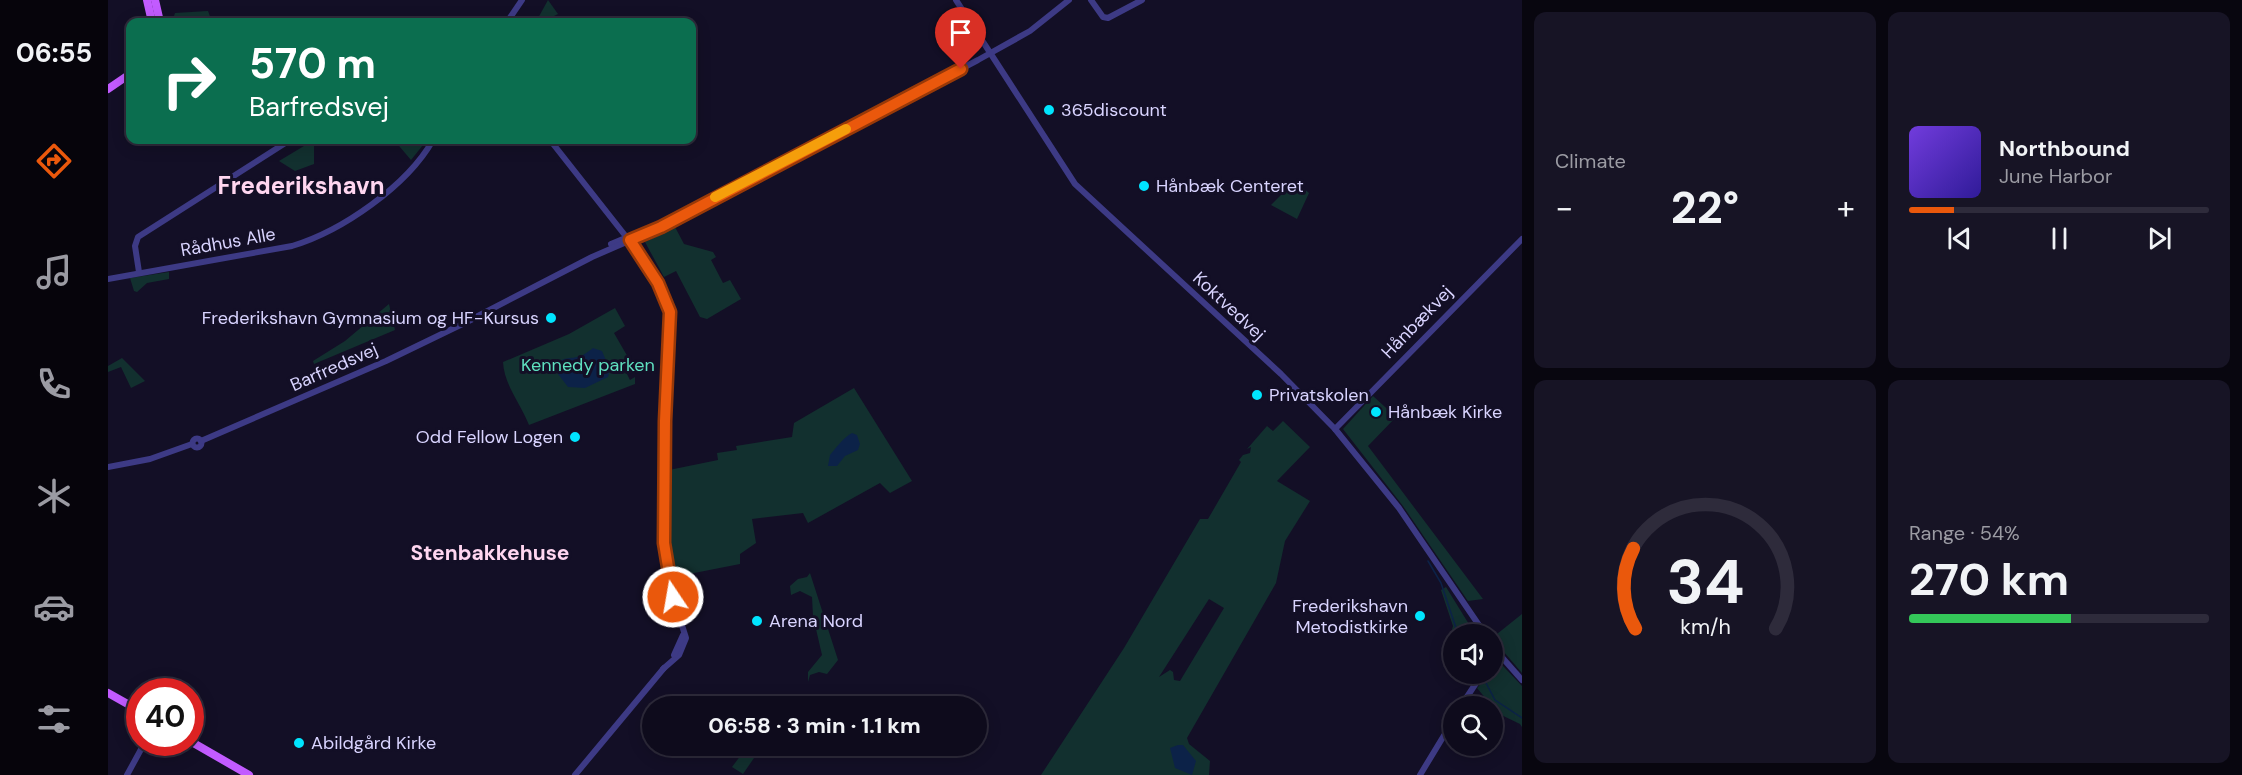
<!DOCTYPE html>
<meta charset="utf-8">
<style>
:root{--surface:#0e0b1c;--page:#171425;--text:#f1f3f6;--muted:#9b9ba3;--line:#2e2b3b;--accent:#ea580c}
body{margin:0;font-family:"DM Sans",sans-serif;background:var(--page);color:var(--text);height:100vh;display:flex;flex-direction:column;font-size:22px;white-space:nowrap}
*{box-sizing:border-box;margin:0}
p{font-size:20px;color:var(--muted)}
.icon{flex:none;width:33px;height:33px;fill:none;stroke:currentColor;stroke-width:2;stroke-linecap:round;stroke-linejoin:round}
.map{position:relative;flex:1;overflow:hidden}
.panel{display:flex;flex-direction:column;gap:12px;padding:12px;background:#08060f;width:720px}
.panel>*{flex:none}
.banner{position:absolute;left:18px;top:18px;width:570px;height:126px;border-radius:12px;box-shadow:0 3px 15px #0003,0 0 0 2px var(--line);background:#0b6e4f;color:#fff;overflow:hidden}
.fabs{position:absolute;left:1335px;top:624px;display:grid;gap:12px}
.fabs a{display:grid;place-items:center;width:60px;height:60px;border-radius:50%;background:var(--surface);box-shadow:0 3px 15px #0003,0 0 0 2px var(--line);font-size:30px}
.speed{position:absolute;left:18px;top:678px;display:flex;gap:12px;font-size:30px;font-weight:700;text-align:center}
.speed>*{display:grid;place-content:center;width:78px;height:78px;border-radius:50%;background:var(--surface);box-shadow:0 3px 15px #0003,0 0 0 2px var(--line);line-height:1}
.speed .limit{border:9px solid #d22;background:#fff;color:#111}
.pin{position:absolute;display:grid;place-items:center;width:51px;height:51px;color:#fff;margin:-62px -26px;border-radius:50% 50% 50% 0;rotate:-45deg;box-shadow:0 0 6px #0007}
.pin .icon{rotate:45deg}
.me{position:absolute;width:66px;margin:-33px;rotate:348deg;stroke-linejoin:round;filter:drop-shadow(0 0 4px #0008)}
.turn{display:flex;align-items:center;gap:21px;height:126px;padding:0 24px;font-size:27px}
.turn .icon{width:78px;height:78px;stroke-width:2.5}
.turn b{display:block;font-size:42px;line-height:51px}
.big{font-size:45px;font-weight:700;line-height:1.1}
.panel .tile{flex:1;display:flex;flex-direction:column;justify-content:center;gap:9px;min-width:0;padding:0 21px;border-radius:12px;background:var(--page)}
.panel .dial{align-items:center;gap:0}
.dial svg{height:156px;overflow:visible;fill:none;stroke:var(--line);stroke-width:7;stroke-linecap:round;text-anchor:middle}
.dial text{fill:var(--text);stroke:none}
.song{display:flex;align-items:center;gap:18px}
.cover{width:72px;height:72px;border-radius:9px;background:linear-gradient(135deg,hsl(260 70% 55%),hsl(250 70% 35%))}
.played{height:6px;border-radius:3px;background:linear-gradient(90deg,var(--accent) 15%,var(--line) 15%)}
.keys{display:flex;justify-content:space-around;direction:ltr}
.heat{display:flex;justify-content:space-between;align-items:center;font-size:33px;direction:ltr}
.charge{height:9px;border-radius:4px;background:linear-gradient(90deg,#34c759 54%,var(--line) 0)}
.panel .tiles{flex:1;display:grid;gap:12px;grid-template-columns:repeat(2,1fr)}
.trip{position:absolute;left:534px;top:696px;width:345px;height:60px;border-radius:30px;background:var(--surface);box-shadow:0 3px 15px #0003,0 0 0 2px var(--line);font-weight:700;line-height:60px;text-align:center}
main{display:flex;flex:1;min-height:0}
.tabs{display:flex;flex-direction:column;width:108px;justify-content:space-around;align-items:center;background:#06040b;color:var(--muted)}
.tabs .icon{width:42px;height:42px}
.tabs .active{color:var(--accent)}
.tabs b{font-size:27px;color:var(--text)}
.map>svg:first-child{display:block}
</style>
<main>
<nav class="tabs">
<b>06:55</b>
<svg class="icon active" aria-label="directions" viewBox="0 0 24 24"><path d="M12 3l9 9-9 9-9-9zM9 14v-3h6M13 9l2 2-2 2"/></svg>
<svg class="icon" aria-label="music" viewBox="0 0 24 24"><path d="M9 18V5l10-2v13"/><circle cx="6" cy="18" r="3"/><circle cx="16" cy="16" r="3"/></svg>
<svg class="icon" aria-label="phone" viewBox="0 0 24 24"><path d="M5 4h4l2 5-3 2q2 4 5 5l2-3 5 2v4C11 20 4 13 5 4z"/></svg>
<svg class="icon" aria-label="climate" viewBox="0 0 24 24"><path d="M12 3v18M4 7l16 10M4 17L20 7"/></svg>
<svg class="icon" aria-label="car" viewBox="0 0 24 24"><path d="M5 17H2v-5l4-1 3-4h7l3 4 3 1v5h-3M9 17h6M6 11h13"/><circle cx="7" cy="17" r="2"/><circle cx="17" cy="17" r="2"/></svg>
<svg class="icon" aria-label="filters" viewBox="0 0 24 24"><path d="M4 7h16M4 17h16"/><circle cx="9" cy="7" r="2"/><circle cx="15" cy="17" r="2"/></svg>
</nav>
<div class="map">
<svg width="1414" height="775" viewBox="0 0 1414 775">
<rect width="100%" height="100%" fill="#130f26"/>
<g fill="#12302f" fill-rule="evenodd">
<polygon points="440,0 450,14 434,22 429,20"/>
<polygon points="100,11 104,22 64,22 67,13"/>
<polygon points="206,140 206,164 187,171 171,161"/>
<polygon points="286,140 319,140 303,160"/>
<polygon points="1187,181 1201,193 1189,219 1163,205"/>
<polygon points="567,227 576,244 605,252 608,257 603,260 615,283 622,280 633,299 599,319 592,317 568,271 556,277 537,242"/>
<polygon points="61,272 61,279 39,283 29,292 26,291 22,278"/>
<polygon points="281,304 287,330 206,364 205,361 237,341"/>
<path d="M 507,308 L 517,326 L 506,333 L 521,359 L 517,361 L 520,367 L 517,370 L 522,380 L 527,377 L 527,384 L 421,425 C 413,404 396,385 395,362 L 461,334 Z"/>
<polygon points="14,358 37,381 23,388 13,367 0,372 0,366"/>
<polygon points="746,388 804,481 782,493 772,483 700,523 695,513 644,519 648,543 632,554 632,564 576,575 565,567 561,549 561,470 610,460 609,453 629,450 628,446 684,437 686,423"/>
<polygon points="1265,396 1288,417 1260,446 1375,599 1360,601 1295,506 1235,429"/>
<path d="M 1175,421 L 1202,447 L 1169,481 L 1202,501 L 1177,541 L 1168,583 L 1079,738 L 1081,744 L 1102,761 L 1101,775 L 933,775 L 1016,648 L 1092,519 L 1100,519 L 1133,462 L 1131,460 L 1135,455 L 1142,453 L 1143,447 L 1139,449 L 1159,426 L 1165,431 ZM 1101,599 L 1116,608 L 1072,681 L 1066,680 L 1065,672 L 1062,670 L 1051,677 Z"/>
<polygon points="702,573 730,660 719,674 711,672 702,675 700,682 700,672 714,655 705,616 704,597 692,591 683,595 682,586 690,579 699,577"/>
<polygon points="1338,587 1367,634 1346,634 1345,639 1343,633 1345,626 1333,590"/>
<polygon points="1414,614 1414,673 1384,638"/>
<polygon points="1390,665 1395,666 1414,686 1414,727 1412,724 1385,711 1384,706 1369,688"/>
<polygon points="636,751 646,758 635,774 624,767"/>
</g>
<g fill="#0c2248">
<path d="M 485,348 L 494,351 L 502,370 L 500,377 L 477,388 L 460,387 L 450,374 L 450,362 C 463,354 467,363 485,348 Z"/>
<path d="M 744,433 L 749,435 L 752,444 L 750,450 L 737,456 L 729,466 L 720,466 L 722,455 C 728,448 735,438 744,433 Z"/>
<polygon points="1070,745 1075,745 1088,761 1084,775 1067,768 1062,748"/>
</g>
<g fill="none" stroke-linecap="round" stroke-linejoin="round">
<g stroke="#0c2248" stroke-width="1.5">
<polyline points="1320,561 1333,583 1350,634"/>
<polyline points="1378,683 1387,700 1414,718"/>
</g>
<g stroke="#3d3a85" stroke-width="6">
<polyline points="848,0 967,184 1173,374 1227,429 1291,508 1377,634"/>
<polyline points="983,0 995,17 1000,18 1034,0"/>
<polyline points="399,22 414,0"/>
<polyline points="442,140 527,248 551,283 562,311 557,421 556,553 565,597 578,638 571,655 555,669"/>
<polyline points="503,244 546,226"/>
<polyline points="31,272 27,246 30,237 182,140"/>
<path d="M 0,279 L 184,246 C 234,231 299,186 325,140"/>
<polyline points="370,316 484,257 553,227 870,60 922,31 961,0"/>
<polyline points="1227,429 1414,239"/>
<circle cx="89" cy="443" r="4.5"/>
<polyline points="93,441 278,361 371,316"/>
<polyline points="0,467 42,459 84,444"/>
<polyline points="1384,646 1414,680"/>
<polyline points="566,655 575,635"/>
<polyline points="1384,664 1393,658"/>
<polyline points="1353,706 1374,674"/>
<polyline points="19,775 37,742"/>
<polyline points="467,775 556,668"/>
<polyline points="1312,775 1346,719"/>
</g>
<g stroke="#c25bff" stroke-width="8">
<polyline points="39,0 44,22"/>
<polyline points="47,0 52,22"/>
<polyline points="0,89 22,74"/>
<polyline points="0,693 32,711"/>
<polyline points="82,741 141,775"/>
</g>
</g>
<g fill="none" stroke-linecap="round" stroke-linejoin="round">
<g stroke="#983908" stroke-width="15">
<polyline id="route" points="565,597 556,543 557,421 562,312 550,283 522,240 553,227 853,69"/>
</g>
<use href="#route" stroke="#ea580c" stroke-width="10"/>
<polyline stroke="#f59e0b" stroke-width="10" points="607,197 738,129"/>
</g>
<g fill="#00e5ff" stroke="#130f26" stroke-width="2">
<circle cx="941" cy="110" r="6"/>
<circle cx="1036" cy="186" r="6"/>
<circle cx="443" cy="318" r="6"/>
<circle cx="1149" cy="395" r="6"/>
<circle cx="1268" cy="412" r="6"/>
<circle cx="467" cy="437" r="6"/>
<circle cx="1312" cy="616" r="6"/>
<circle cx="649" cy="621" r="6"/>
<circle cx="191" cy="743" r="6"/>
</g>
<g text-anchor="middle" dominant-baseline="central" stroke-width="6" stroke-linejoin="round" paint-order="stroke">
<g font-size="18" fill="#d9d4ff" stroke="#130f26" text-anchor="start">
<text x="953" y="110">365discount</text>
<text x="1048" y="186">Hånbæk Centeret</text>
<text x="431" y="318" text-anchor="end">Frederikshavn Gymnasium og HF-Kursus</text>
<text x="1161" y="395">Privatskolen</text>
<text x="1280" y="412">Hånbæk Kirke</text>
<text x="455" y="437" text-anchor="end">Odd Fellow Logen</text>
<text x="1300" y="606" text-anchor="end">Frederikshavn<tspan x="1300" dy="21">Metodistkirke</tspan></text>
<text x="661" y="621">Arena Nord</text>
<text x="203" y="743">Abildgård Kirke</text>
</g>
<g font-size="18" fill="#d9d4ff" stroke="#130f26">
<text transform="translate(120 242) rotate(-10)">Rådhus Alle</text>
<text transform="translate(1121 306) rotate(43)">Koktvedvej</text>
<text transform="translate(1309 322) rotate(-46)">Hånbækvej</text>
<text transform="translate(226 367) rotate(-24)">Barfredsvej</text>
</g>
<g font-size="18" fill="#5fe0c0" stroke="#130f26">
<text x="480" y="365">Kennedy parken</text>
</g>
<g font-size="21" font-weight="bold" fill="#ffd6f0" stroke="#130f26">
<text x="382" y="553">Stenbakkehuse</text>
</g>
<g font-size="24" font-weight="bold" fill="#ffd6f0" stroke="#130f26">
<text x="193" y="185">Frederikshavn</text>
</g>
</g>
</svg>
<div class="fabs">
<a><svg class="icon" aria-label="sound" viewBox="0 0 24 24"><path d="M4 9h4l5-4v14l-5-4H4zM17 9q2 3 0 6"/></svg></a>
<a><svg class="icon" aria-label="search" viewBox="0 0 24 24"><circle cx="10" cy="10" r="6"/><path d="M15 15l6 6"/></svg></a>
</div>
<div class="speed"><div class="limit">40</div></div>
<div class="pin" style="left:853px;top:69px;background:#d93025"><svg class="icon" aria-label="arrive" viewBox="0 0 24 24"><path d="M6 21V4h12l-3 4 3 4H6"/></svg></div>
<svg class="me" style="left:565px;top:597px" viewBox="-20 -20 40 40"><circle r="17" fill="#ea580c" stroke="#fff" stroke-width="3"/><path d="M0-11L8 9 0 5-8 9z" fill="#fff"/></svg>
<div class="trip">06:58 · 3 min · 1.1 km</div>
<div class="banner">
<div class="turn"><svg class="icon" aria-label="right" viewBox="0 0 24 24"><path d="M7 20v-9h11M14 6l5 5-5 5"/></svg><div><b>570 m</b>Barfredsvej</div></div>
</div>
</div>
<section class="panel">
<div class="tiles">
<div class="tile"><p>Climate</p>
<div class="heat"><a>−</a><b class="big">22°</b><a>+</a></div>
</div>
<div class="tile">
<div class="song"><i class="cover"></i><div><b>Northbound</b><p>June Harbor</p></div></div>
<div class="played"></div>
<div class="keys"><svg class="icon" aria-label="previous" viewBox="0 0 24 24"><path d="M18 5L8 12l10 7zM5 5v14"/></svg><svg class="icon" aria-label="pause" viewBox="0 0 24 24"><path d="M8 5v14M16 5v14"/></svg><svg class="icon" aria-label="next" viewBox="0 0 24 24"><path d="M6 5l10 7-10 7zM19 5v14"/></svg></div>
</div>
<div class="tile dial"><svg viewBox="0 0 100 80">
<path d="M14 69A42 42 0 1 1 86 69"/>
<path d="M14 69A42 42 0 0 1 13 28" stroke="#ea580c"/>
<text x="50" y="56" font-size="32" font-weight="700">34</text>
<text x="50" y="72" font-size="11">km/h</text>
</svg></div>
<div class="tile"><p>Range · 54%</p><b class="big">270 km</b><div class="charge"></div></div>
</div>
</section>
</main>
